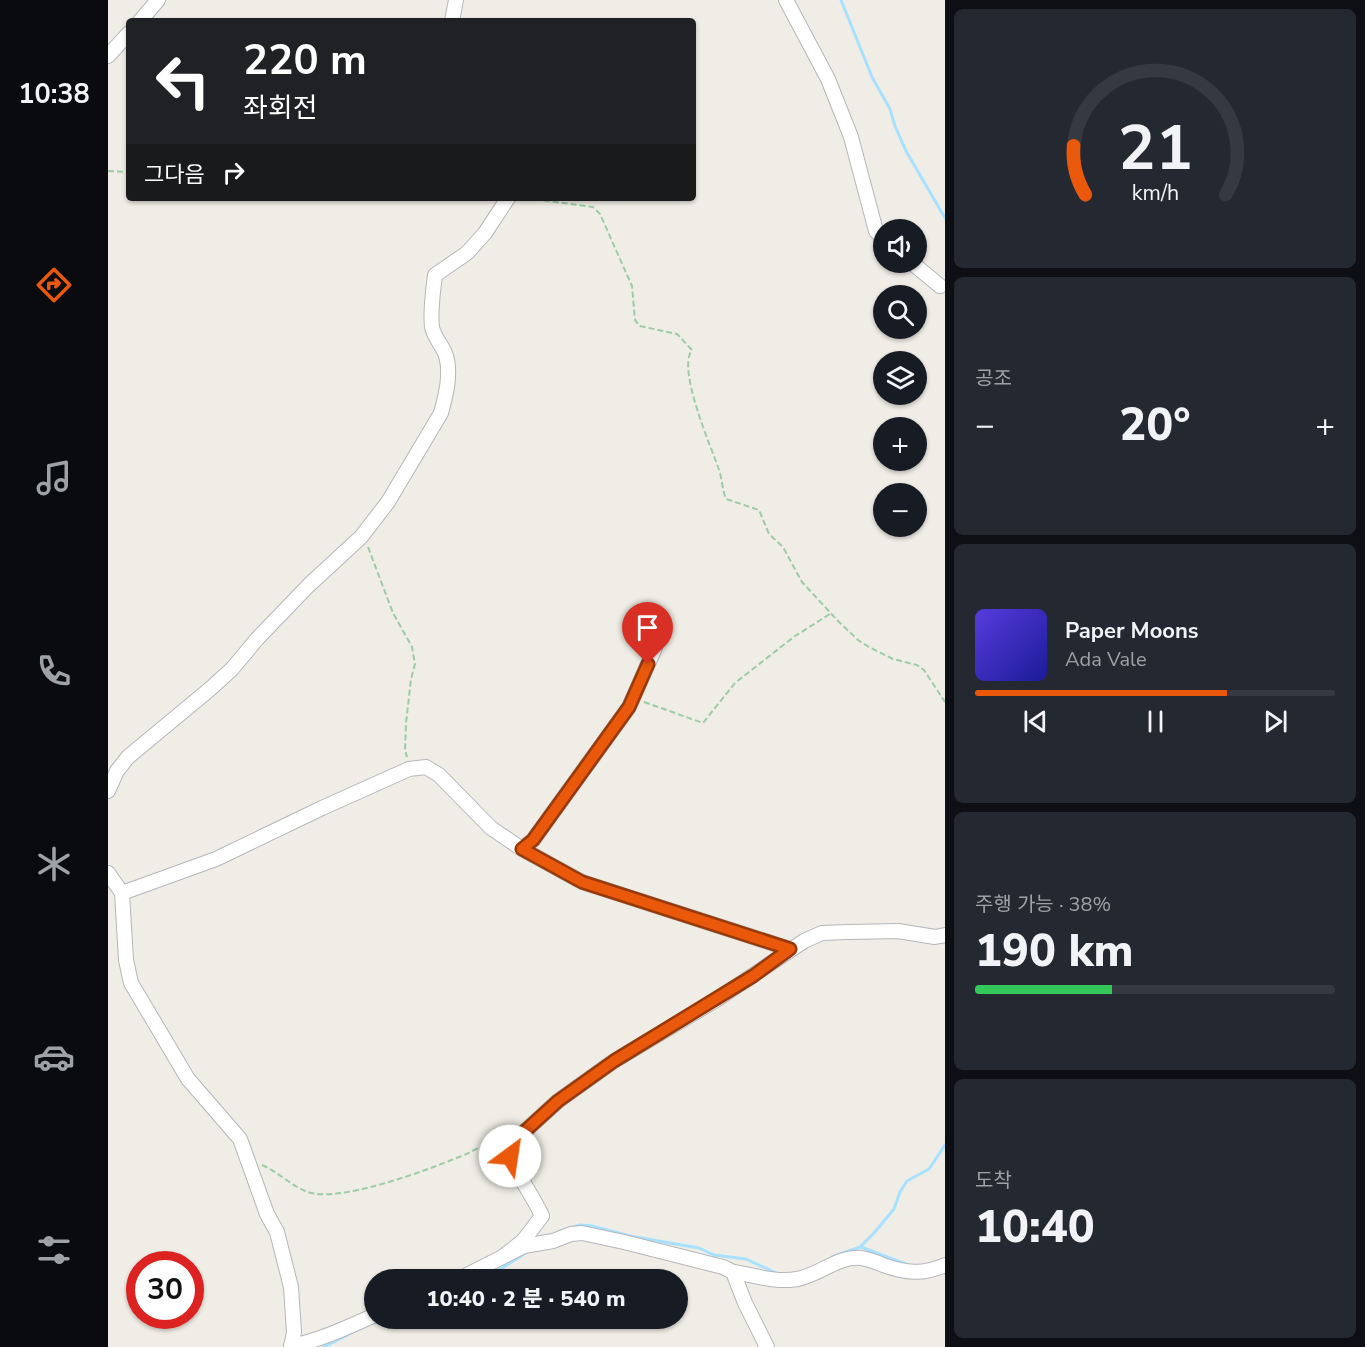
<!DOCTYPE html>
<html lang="ko">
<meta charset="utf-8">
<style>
:root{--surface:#171b24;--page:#242831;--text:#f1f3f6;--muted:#9ea1a6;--line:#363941;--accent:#ea580c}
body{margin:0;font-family:"Nunito Sans","Noto Sans KR",sans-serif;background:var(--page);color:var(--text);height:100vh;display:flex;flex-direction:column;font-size:22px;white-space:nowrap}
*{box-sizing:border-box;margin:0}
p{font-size:20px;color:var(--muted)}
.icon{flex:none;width:33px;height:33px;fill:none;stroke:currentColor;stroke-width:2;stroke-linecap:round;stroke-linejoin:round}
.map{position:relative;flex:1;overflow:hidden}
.panel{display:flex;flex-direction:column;gap:9px;padding:9px;background:#0d0f14;width:420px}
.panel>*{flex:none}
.top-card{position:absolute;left:18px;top:18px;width:570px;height:183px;border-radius:6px;box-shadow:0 2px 4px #0004;background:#202124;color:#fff;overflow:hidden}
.controls{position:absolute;left:765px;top:219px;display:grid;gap:12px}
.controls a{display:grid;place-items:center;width:54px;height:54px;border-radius:50%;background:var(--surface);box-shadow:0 2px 4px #0004;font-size:30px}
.speed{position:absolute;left:18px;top:1251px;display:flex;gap:12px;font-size:30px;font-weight:700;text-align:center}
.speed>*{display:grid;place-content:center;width:78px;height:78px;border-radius:50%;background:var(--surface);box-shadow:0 2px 4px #0004;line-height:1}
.speed .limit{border:9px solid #d22;background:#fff;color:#111}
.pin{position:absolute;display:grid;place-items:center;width:51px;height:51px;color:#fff;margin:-62px -26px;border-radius:50% 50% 50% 0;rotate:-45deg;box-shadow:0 0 6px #0007}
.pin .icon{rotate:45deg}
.me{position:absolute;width:66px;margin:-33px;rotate:31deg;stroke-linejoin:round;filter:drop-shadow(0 0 4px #0008)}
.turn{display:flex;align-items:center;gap:21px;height:126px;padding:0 18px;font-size:27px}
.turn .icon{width:78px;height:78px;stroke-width:2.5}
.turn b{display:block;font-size:42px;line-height:51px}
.then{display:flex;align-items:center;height:57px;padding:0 18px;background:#0003;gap:12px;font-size:22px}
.big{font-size:45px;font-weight:800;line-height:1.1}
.panel .widget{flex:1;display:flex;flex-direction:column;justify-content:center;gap:9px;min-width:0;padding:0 21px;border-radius:9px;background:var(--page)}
.panel .dial{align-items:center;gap:0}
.dial svg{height:156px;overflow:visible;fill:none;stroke:var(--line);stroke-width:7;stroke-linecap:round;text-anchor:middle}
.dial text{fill:var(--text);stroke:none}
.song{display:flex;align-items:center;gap:18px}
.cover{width:72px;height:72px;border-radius:9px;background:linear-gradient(135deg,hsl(250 70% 55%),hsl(240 70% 35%))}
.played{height:6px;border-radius:3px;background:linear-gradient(90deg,var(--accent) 70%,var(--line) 70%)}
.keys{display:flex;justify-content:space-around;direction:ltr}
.heat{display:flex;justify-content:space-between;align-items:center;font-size:33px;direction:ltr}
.charge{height:9px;border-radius:4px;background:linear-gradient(90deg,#34c759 38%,var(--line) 0)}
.trip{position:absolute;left:256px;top:1269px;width:324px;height:60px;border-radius:30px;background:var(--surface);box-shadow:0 2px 4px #0004;font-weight:800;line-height:60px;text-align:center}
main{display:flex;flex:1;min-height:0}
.tab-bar{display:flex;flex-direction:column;width:108px;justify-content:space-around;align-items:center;background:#090b0e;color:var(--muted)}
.tab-bar .icon{width:42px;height:42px}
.tab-bar .active{color:var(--accent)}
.tab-bar b{font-size:27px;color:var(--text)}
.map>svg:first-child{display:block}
</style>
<main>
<nav class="tab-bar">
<b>10:38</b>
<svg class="icon active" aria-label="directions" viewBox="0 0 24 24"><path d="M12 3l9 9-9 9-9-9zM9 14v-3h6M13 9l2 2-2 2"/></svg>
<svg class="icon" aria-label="music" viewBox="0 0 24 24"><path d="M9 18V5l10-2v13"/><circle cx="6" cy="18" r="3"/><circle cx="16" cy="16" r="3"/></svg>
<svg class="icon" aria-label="phone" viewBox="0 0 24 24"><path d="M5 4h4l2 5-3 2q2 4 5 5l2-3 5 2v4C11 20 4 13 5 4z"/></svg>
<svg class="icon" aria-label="climate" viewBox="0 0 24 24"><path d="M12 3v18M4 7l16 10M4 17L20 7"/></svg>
<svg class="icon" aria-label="car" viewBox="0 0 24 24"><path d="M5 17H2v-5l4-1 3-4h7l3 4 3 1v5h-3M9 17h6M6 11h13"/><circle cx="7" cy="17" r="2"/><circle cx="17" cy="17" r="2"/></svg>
<svg class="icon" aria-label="filters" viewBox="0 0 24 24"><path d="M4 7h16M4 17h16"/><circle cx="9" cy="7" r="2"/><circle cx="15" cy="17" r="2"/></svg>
</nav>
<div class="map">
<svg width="837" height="1347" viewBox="0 0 837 1347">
<rect width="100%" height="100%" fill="#f0ede6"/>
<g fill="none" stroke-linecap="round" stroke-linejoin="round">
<g stroke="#a7e1ff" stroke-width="3">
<polyline points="733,0 764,77 782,109 787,126 798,151 837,218"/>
<polyline points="452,1231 472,1225 484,1226 522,1236 591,1248 606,1255 638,1259 668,1273"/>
<polyline points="753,1247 800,1265"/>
<polyline points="724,1257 752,1247 766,1233 786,1209 792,1192 799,1181 821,1169 837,1145"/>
<polyline points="375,1280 421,1251"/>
<polyline points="265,1323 283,1318"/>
<polyline points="216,1347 251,1329"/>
</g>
<g stroke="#b3b7bb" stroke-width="16">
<g id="minor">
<polyline points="678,0 720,79 743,137 768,231 776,239"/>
<polyline points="32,21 50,0"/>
<polyline points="344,21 348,0"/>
<polyline points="0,56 21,33"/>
<polyline points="803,262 832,286"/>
<path d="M 0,791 L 9,771 L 20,757 L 102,689 L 124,669 L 149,639 L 201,585 L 253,537 L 280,502 L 333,413 C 338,395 344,371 337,353 C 333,344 326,337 324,327 C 322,311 325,292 327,275 L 359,253 L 377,233 L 400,198"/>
<polyline points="414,849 425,840 521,707 547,648"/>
<polyline points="0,873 14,893 18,960 23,983 80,1079 132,1139 159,1214 169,1232 183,1287 186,1332 183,1347"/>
<polyline points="14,893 108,859 214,808 301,769 318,767 331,775 383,828 414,849 474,882 682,949"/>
<path d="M 397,1255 L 415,1241 L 434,1216 C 424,1193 406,1173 401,1149 L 405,1142 L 450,1101 L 506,1061 L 608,1000 L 696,941 L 714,933 L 740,932 L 790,931 L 827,937 L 837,935"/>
<path d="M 625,1272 C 647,1275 666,1283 689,1279 C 712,1275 729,1256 753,1258 C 761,1259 768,1262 775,1265 C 797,1273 815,1275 837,1265"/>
<polyline points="349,1280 416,1246 445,1241 463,1234 474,1233 516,1242 615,1267 625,1272 637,1303 659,1347"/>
<path d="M 183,1346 C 213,1340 240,1327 267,1315"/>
</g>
</g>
<g stroke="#9ccca5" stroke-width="2" stroke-dasharray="6 3" stroke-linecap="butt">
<polyline points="0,171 21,172"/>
<path d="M 418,198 L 485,207 L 492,214 L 524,286 L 527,320 L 532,326 L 569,334 L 584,350 C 569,369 602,444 610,467 C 614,477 614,489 618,499 L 651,510 L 661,534 L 675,547 L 694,582 L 730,621 L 750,640 L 761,647 L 785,659 L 809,665 L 816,670 L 837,702"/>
<polyline points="260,547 285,613 304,647 307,664 303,679 298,723 297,750 299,757"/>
<polyline points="536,702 595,723 627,683 687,636 722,614"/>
<path d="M 154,1165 C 170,1172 183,1185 197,1191 C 228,1205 319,1170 351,1157 C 365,1152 375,1143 390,1144"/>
</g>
<use href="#minor" stroke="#fff" stroke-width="14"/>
</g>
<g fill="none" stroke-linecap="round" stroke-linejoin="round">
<g stroke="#983908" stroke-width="15">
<polyline id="route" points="402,1156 401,1149 405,1142 450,1101 506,1061 645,976 682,949 474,882 414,849 425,840 521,707 540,664"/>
</g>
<use href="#route" stroke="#ea580c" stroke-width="10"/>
</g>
</svg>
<div class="controls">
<a><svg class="icon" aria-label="sound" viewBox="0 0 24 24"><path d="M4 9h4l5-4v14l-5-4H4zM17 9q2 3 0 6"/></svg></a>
<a><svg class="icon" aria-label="search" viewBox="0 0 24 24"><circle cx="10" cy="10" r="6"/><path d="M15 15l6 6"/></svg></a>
<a><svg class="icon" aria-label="layers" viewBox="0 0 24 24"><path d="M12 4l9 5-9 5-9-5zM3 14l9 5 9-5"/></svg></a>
<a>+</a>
<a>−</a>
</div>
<div class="speed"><div class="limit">30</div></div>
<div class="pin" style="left:540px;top:664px;background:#d93025"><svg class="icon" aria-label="arrive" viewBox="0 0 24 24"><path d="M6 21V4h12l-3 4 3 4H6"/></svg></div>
<svg class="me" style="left:402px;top:1156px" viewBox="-20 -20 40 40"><circle r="19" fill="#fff"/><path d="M0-13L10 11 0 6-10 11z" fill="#ea580c"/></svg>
<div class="trip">10:40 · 2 분 · 540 m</div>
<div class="top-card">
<div class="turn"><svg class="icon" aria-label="left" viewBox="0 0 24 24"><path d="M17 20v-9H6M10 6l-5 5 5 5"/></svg><div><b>220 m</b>좌회전</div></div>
<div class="then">그다음<svg class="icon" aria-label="right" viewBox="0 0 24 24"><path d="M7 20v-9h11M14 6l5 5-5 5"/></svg></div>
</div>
</div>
<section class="panel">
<div class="widget dial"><svg viewBox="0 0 100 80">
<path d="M14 69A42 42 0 1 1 86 69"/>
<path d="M14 69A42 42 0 0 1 8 44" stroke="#ea580c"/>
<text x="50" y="56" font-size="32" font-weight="700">21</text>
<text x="50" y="72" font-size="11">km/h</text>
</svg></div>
<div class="widget"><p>공조</p>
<div class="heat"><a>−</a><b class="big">20°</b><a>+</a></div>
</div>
<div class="widget">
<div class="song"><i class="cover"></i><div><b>Paper Moons</b><p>Ada Vale</p></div></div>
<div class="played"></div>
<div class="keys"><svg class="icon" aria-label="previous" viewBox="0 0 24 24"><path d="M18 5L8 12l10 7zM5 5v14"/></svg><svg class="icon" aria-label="pause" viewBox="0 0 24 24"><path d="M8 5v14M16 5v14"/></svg><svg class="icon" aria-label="next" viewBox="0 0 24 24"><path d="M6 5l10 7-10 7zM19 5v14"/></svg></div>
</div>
<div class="widget"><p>주행 가능 · 38%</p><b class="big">190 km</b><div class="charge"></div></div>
<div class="widget"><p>도착</p><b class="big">10:40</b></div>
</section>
</main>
